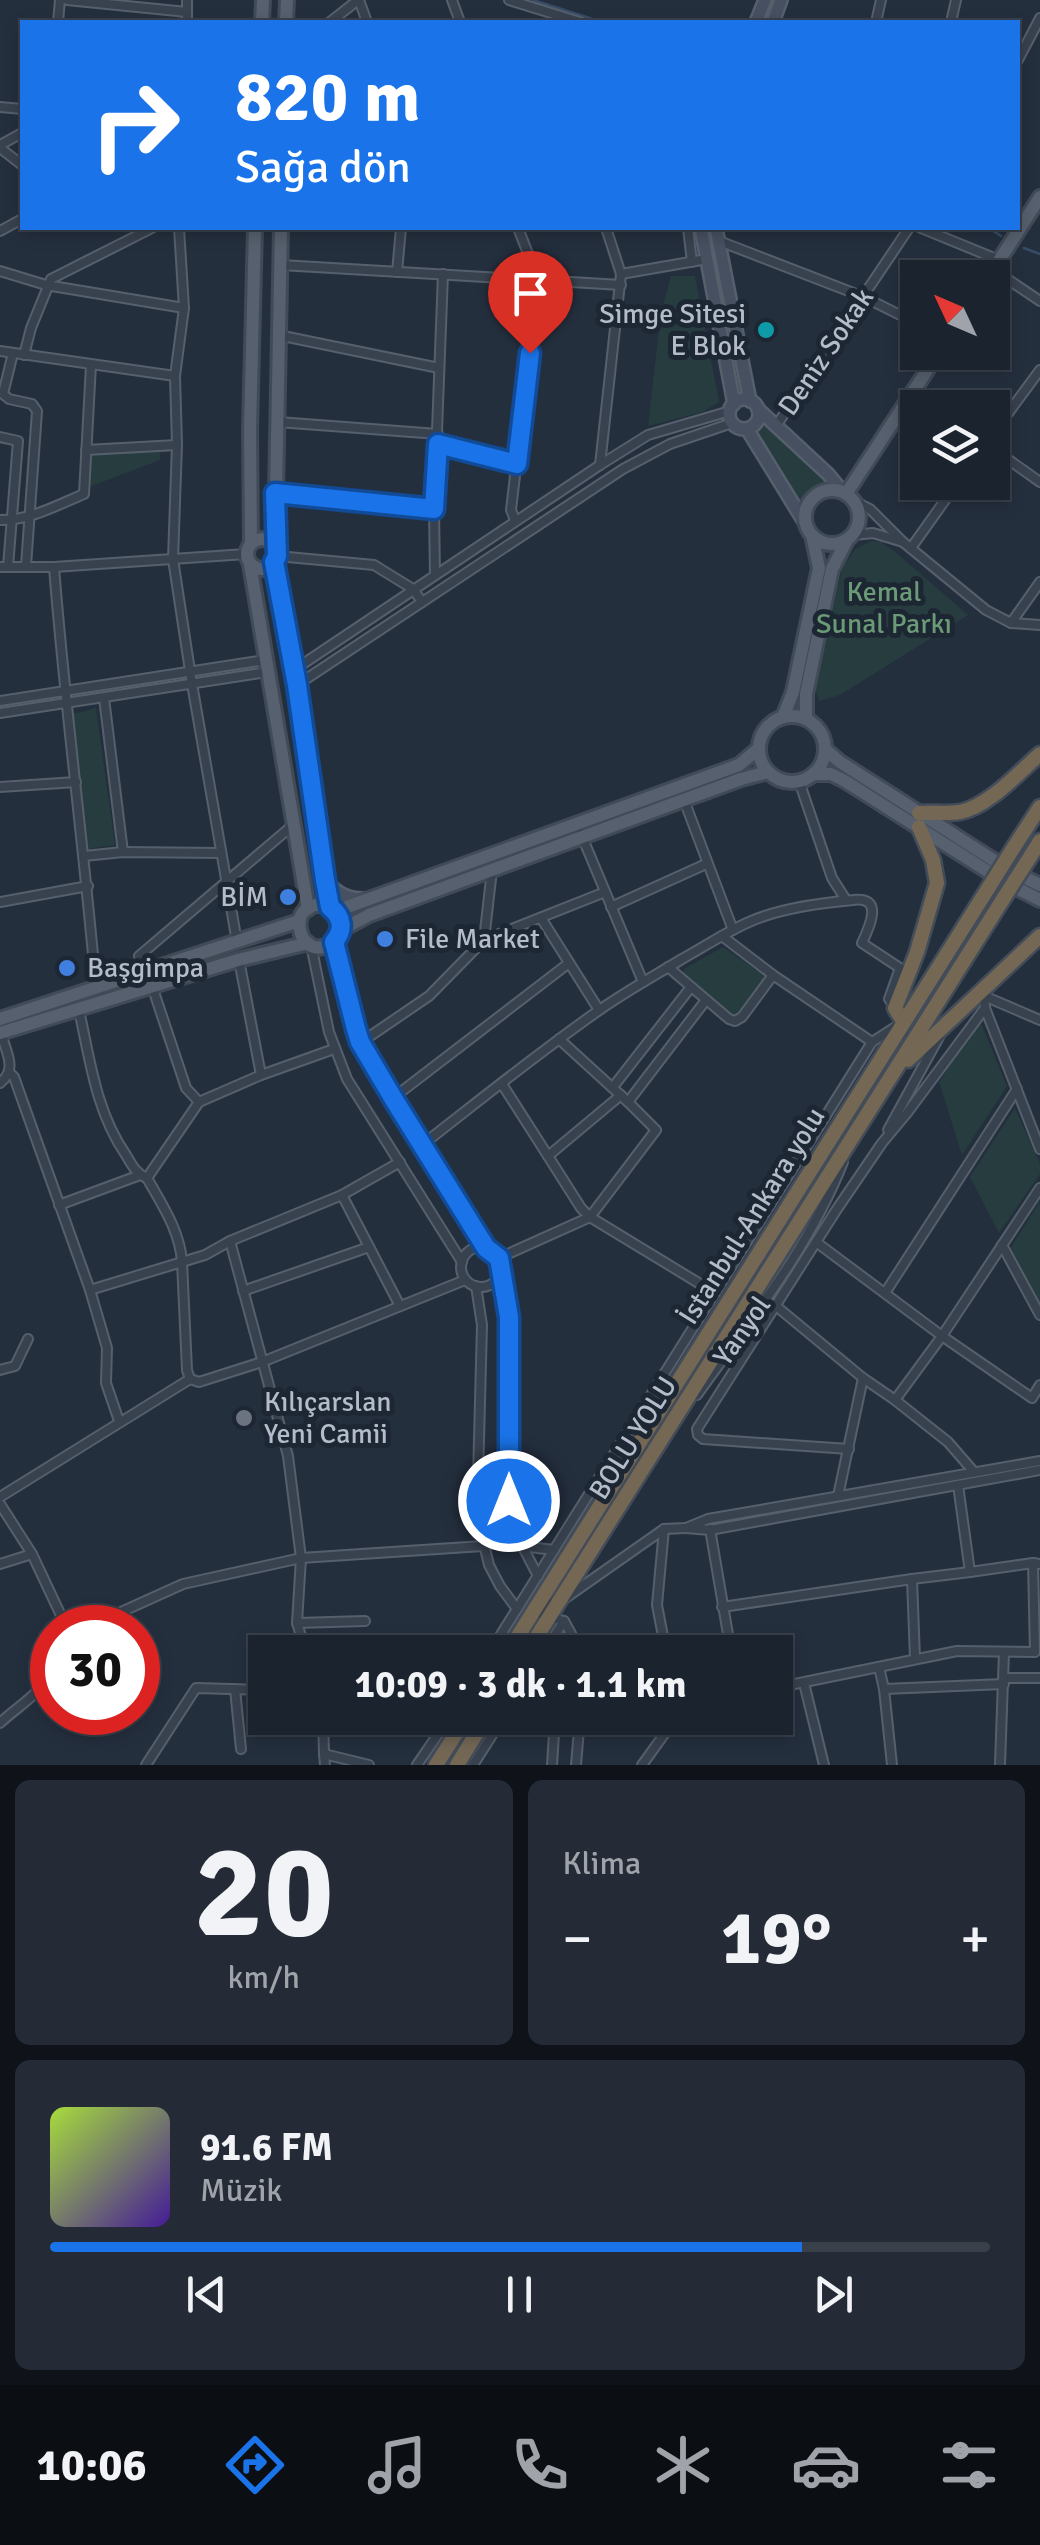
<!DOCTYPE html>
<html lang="tr">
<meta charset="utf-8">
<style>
:root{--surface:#1b232e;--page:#242b36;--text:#f1f3f6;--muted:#a0a4aa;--line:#39404a;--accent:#1a73e8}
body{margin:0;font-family:Signika,sans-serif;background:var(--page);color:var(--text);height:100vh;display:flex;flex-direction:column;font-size:38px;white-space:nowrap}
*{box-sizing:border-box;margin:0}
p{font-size:32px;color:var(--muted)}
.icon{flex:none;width:55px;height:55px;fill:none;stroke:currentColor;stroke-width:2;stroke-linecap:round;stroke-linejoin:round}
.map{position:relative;height:1765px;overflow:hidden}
.panel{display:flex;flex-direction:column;gap:15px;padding:15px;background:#0f1319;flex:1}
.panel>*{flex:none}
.hud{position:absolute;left:20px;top:20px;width:1000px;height:210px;border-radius:0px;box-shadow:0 5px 15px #0003,0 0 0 2px var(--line);background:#1a73e8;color:#fff;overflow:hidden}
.needle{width:65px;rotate:314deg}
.tools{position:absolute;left:900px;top:260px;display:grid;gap:20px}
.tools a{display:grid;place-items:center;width:110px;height:110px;border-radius:0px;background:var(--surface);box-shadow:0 5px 15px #0003,0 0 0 2px var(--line);font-size:50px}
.speed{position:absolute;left:30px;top:1605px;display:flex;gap:20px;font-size:50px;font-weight:700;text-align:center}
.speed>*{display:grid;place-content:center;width:130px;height:130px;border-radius:50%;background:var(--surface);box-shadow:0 5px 15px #0003,0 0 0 2px var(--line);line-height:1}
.speed .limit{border:15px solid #d22;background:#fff;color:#111}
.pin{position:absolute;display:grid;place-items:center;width:85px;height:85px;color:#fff;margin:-102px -42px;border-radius:50% 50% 50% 0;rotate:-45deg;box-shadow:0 0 10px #0007}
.pin .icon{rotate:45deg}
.me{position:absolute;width:110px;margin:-55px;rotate:0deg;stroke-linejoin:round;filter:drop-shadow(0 0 8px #0008)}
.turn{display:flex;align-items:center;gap:35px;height:210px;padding:0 50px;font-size:45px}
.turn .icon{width:130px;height:130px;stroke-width:2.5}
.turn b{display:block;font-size:70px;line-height:85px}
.big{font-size:75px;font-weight:700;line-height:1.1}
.panel .card{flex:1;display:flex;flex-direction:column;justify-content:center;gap:15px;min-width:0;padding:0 35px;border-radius:15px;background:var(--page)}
.panel .dial{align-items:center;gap:0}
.dial b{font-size:130px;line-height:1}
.song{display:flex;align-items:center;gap:30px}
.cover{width:120px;height:120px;border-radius:15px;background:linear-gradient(135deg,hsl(80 70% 55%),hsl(260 70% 35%))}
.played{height:10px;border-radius:5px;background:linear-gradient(90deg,var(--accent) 80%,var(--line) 80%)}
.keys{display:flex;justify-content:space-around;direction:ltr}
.heat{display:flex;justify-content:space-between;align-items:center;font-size:55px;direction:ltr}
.panel .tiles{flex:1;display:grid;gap:15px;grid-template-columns:1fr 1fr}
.card:last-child{grid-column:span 2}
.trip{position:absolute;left:248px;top:1635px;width:545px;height:100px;border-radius:0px;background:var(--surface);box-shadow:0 5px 15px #0003,0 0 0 2px var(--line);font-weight:700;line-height:100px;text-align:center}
.dock{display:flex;height:160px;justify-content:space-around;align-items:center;background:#0b0e12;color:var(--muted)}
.dock .icon{width:70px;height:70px}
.dock .on{color:var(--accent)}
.dock b{font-size:45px;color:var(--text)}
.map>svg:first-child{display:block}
</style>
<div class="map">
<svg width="1040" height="1765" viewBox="0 0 1040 1765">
<rect width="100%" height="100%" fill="#242f3e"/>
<g fill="#263c3f">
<polygon points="671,276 695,276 719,402 703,412 648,426 661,313"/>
<polygon points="762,423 829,481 809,489 798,507 754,431"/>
<polygon points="160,449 160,460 89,487 91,455"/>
<polygon points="872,541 881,542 894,551 968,615 840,695 819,701 815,689 842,568 855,549"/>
<polygon points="96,708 115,845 88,849 73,714"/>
<polygon points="723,947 763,975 764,981 738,1014 729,1015 683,975 684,969"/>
<polygon points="977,1023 981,1023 1007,1086 962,1155 939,1082"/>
<polygon points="1015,1108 1040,1164 1040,1174 999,1233 970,1177"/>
<polygon points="1040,1201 1040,1305 1010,1249"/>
</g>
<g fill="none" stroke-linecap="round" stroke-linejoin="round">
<g stroke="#394c67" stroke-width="2.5">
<polyline points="533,0 602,22"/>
<polyline points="989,228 1001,236"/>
<polyline points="1024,248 1040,254"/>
</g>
<g stroke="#565f6c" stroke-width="12">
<g id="street">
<polyline points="67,0 187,12"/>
<polyline points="359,0 367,22"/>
<polyline points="452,0 460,22"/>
<polyline points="509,0 580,22"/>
<polyline points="58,22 60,0"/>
<polyline points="187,22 187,0"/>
<polyline points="330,22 358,0"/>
<polyline points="876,22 881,0"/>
<polyline points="951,22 956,0"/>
<polyline points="1018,60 1040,18"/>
<polyline points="0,107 22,109"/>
<polyline points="0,145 22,133"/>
<polyline points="0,148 22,165"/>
<polyline points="179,228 184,308 175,376 177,445 173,559 192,684 237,942"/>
<polyline points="688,228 692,262"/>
<polyline points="921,228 999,260"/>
<polyline points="0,231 22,219"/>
<polyline points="719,241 864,297 918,324"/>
<polyline points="281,265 621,285"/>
<polyline points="994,270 1040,301"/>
<polyline points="0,271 46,285 184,308"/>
<polyline points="397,272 401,228"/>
<polyline points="621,274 707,259"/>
<polyline points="278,335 439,368"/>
<polyline points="0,351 175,376"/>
<polyline points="13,353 3,394 9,399 32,404 37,411 26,566"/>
<polyline points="24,355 31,328 51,279 152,228"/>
<polyline points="913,392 934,408"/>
<polyline points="278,422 438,434"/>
<polyline points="776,426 909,228"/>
<polyline points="992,435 1040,370"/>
<polyline points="0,437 18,441 8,567"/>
<polyline points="437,444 517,464"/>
<polyline points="992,448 1040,482"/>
<polyline points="86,450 177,445"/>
<polyline points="600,465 621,274 606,228"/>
<polyline points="275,493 434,509"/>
<polyline points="854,501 870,509 903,542 986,610 1011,623 1040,625"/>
<path d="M 0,520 C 29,521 57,505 84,494 L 91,365"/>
<polyline points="515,520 511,510 538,279 518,228"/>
<polyline points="853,535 873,533 903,542"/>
<polyline points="911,548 958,482"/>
<polyline points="277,556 374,565 413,589 422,602"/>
<polyline points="0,567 54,567 246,554"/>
<path d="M 54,567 C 65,708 84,847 96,988"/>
<polyline points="435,575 434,509 443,274"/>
<polyline points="1011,623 1040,582"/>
<polyline points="294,670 600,465 648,435 730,411"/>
<polyline points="297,685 623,469 670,444 732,423"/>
<polyline points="104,698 123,852"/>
<polyline points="0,701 265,660"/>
<polyline points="0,713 267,672"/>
<polyline points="799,781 832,878 846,900"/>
<polyline points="0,787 76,782"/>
<polyline points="684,800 733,930"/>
<polyline points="581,834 643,982"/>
<polyline points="84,856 123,852 221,853"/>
<polyline points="0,902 88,886"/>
<polyline points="611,907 706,864"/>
<polyline points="541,918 599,1010"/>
<polyline points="722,936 773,975 872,1042"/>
<polyline points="484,940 605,892"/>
<polyline points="334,942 360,1043 486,1248"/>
<polyline points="311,945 329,1032 347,1079 462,1262"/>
<polyline points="668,967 729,1019 735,1021 742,1017 773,975"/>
<polyline points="143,974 139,956 293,825"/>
<polyline points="152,986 186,1088 199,1102 261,1075 239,960"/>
<polyline points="980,992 984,996 985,1008 1040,1149"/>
<polyline points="984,996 1040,1020"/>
<path d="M 79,1010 C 90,1060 96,1112 126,1155 C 132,1165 136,1174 147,1178"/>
<polyline points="559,1039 628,1102 706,1000"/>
<polyline points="360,1043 429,996 484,940 492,870"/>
<polyline points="10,1073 14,1077 90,1290 107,1348 106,1383 119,1421"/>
<polyline points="261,1075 334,1049"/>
<path d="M 0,1083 C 18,1069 6,1053 1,1033"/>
<polyline points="502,1084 548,1156 621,1095"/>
<polyline points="613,1087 691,987"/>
<polyline points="393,1098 569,963"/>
<polyline points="628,1102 656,1130 590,1217 715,1293"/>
<polyline points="888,1130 939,1037"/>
<path d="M 422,1145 C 480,1100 538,1053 598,1011 C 625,992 654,976 682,959 C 704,947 726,932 749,922 C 780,908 819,903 853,900 C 884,896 870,926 862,943 L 900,968 L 889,999 L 894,1006"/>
<polyline points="342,1195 400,1306"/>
<polyline points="59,1205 140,1175"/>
<polyline points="230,1241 288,1456 301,1558 297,1623 306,1652"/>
<polyline points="816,1242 942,1336 1032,1398 1040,1385"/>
<polyline points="1002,1245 1040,1315"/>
<circle cx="481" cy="1267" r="20"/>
<polyline points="499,1258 590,1217 581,1208 548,1156"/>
<polyline points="500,1272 505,1287 509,1317 509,1501 514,1530 538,1576"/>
<polyline points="476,1286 482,1325 477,1516 489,1565 500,1586 517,1609"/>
<path d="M 90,1290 L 182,1262 C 180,1231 162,1205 147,1178 L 199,1102"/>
<polyline points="243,1291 369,1247"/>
<polyline points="885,1293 1017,1089"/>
<polyline points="776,1306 863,1378 895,1400 948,1442 974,1472"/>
<polyline points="0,1370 15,1366 28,1339"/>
<polyline points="190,1379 187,1370 182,1262 205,1255 230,1241 342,1195 400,1162"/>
<path d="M 697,1395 C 749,1322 810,1247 843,1162"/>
<polyline points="895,1400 942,1336 1040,1188"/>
<polyline points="849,1449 703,1439 698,1435 697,1429 837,1209 882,1143 907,1113 985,1008"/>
<polyline points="1040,1461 708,1519 686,1528 710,1530 1040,1470"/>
<polyline points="958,1485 970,1572 1033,1563"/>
<polyline points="838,1496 863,1378"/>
<polyline points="0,1497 190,1379 199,1382 262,1362 465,1280"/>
<polyline points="0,1504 32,1554 65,1624 64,1627"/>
<polyline points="664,1529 657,1605 666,1652"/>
<polyline points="710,1529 731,1652"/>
<polyline points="521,1546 554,1550"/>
<polyline points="0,1564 32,1554"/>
<polyline points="567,1597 664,1529 686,1528"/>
<polyline points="722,1607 912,1579"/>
<polyline points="564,1621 575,1641 578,1652"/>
<polyline points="297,1623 365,1621"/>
<polyline points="65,1624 110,1617 183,1584 301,1558 483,1546 517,1536"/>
<polyline points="490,1652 872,1042 900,1024"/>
<polyline points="544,1652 564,1621 542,1615 550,1603"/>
<polyline points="915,1659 912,1579 970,1572"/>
<polyline points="879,1667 884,1689 892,1765"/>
<polyline points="1004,1678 1040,1678"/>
<polyline points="804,1683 824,1765"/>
<polyline points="775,1688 957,1651 1035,1652 1033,1563 1040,1564"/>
<polyline points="235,1689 241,1749"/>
<polyline points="884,1689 1004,1684"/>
<polyline points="323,1718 324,1754"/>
<polyline points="643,1718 667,1730"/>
<path d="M 0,1723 C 18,1706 44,1692 52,1668"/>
<polyline points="146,1765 196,1688 265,1690"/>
<polyline points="325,1765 324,1754 369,1765"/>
<polyline points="417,1765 449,1718"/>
<polyline points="473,1765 503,1718"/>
<polyline points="552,1765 555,1718"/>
<polyline points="576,1765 580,1718"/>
<polyline points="642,1765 676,1718"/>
<polyline points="1000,1765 1004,1652"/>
</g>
</g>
<g stroke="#565f6c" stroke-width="16">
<g id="secondary">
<polyline points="756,22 765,0"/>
<polyline points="773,22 781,0"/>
<polyline points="701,228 734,404"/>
<polyline points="716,228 750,401"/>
<circle cx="744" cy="414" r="15"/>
<polyline points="758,409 828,474 843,492"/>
<polyline points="747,429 808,528"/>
<path d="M 325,880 C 337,894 349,900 367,899"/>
</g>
</g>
<g stroke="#414a57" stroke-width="18">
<g id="primary">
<polyline points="262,22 263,0"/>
<polyline points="286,22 287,0"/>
<polyline points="988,278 1040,197"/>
<circle cx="832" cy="517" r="27"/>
<polyline points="846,494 939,352"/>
<circle cx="262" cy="554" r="15"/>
<polyline points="251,543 250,430 255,228"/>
<polyline points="275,547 281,228"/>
<path d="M 274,563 L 297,685 L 325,880 C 326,888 327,898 330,904 C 333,912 341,915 341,924 C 342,932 337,940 330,944 C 296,964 283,893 330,907"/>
<polyline points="250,564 308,909"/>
<circle cx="792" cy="749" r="33"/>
<polyline points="783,717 793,692 819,568 812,535"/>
<polyline points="806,719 806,694 832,569 847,540"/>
<polyline points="825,749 840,762 1009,870 1040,885"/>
<polyline points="813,774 831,774 845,781 1003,881 1040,900"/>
<polyline points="336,911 739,765 759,748"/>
<polyline points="341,930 369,915 741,779 768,772"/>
<polyline points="0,1019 299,921"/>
<polyline points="0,1033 238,960 308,943"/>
</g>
</g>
<g stroke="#434c59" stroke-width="19">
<g id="highway">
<path d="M 919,813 C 932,812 948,814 960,812 C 988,807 1019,772 1040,754"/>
<polyline points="1014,847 1040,807"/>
<polyline points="1030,857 1040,841"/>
<polyline points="903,1021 895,1008 917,952 937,883 933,860 919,827"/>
<polyline points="908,1060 1040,936"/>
<polyline points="508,1652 989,887"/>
<polyline points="527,1652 1005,896"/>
<polyline points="436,1765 466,1718"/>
<polyline points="457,1765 486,1718"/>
</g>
</g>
<use href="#street" stroke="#38414e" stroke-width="8"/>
<use href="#secondary" stroke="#465061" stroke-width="11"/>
<use href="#primary" stroke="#56606e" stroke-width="12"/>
<use href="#highway" stroke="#746855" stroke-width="14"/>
<g stroke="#434c59" stroke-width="19" stroke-linecap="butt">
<g id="highway-bridge">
<polyline points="989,887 1014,847"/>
<polyline points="1005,896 1030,857"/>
</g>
</g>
<use href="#highway-bridge" stroke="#746855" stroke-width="14"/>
</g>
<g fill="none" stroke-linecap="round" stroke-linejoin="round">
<g stroke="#114b97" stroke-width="25">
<path id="route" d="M 509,1501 L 509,1317 L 499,1258 L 486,1248 L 393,1098 L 360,1042 L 356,1029 L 334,942 C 344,930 343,917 330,907 L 325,880 L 297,685 L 274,562 L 277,556 L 275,493 L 434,509 L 438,444 L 517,464 L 530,353"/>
</g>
<use href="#route" stroke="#1a73e8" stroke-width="18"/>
</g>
<circle fill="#0f9aa8" stroke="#1d2633" stroke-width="4" cx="766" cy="330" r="10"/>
<g fill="#3f7fe0" stroke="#1d2633" stroke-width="4">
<circle cx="288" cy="897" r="10"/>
<circle cx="385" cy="939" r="10"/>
<circle cx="67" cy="968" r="10"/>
</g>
<circle fill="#6b7280" stroke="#1d2633" stroke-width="4" cx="244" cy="1418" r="10"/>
<g text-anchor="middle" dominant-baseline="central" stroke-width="10" stroke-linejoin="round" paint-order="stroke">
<g font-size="28" fill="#b4bcc9" stroke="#1d2633" text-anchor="start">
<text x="746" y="314" text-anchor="end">Simge Sitesi<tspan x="746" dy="32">E Blok</tspan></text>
<text x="268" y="897" text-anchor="end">BİM</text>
<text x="405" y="939">File Market</text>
<text x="87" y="968">Başgimpa</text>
<text x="264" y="1402">Kılıçarslan<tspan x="264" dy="32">Yeni Camii</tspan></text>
</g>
<g font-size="28" fill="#b4bcc9" stroke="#1d2633">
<text transform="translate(826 352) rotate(-56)">Deniz Sokak</text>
<text transform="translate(752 1216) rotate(-58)">İstanbul-Ankara yolu</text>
<text transform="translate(742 1331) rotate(-55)">Yanyol</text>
<text transform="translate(633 1438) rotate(-58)">BOLU YOLU</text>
</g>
<g font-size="28" fill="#6b9a76" stroke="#1d2633">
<text x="884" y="592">Kemal<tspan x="884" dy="32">Sunal Parkı</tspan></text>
</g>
</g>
</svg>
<div class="tools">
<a><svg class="needle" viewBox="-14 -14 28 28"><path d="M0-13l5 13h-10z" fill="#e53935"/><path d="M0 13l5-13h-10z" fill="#a0a4aa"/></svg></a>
<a><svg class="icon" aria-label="layers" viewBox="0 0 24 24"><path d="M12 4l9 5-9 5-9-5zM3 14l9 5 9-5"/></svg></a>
</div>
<div class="speed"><div class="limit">30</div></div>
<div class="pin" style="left:530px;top:353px;background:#d93025"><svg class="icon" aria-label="arrive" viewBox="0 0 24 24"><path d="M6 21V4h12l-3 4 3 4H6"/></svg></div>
<svg class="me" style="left:509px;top:1501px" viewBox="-20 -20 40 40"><circle r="17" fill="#1a73e8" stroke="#fff" stroke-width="3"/><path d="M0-11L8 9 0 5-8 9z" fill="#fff"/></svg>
<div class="trip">10:09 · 3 dk · 1.1 km</div>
<div class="hud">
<div class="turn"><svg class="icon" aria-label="right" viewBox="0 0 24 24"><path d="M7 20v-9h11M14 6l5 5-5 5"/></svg><div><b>820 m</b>Sağa dön</div></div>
</div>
</div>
<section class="panel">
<div class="tiles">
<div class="card dial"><b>20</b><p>km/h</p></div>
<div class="card"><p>Klima</p>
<div class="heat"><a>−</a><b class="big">19°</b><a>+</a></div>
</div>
<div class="card">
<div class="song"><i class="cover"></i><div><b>91.6 FM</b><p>Müzik</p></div></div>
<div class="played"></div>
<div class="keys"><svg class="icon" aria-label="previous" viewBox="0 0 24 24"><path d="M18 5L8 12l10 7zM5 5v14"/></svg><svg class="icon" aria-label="pause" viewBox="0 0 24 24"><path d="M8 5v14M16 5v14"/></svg><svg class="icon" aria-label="next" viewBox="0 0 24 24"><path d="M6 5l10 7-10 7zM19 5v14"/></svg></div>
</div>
</div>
</section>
<nav class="dock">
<b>10:06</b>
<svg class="icon on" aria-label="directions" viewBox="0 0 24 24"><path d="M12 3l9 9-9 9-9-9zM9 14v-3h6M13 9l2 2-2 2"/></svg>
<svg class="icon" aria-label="music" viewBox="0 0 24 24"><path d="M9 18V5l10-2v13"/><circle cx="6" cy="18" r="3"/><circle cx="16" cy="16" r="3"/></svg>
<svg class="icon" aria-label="phone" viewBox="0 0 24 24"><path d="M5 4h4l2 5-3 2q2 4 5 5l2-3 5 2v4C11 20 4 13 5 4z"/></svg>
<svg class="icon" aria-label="climate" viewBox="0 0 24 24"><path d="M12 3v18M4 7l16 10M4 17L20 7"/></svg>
<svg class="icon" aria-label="car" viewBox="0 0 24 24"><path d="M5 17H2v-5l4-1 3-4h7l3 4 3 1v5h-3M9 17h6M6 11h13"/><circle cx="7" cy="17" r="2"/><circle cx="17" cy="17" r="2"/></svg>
<svg class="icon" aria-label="filters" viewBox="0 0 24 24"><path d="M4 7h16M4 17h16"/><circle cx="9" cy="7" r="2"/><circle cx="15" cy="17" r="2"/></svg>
</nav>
